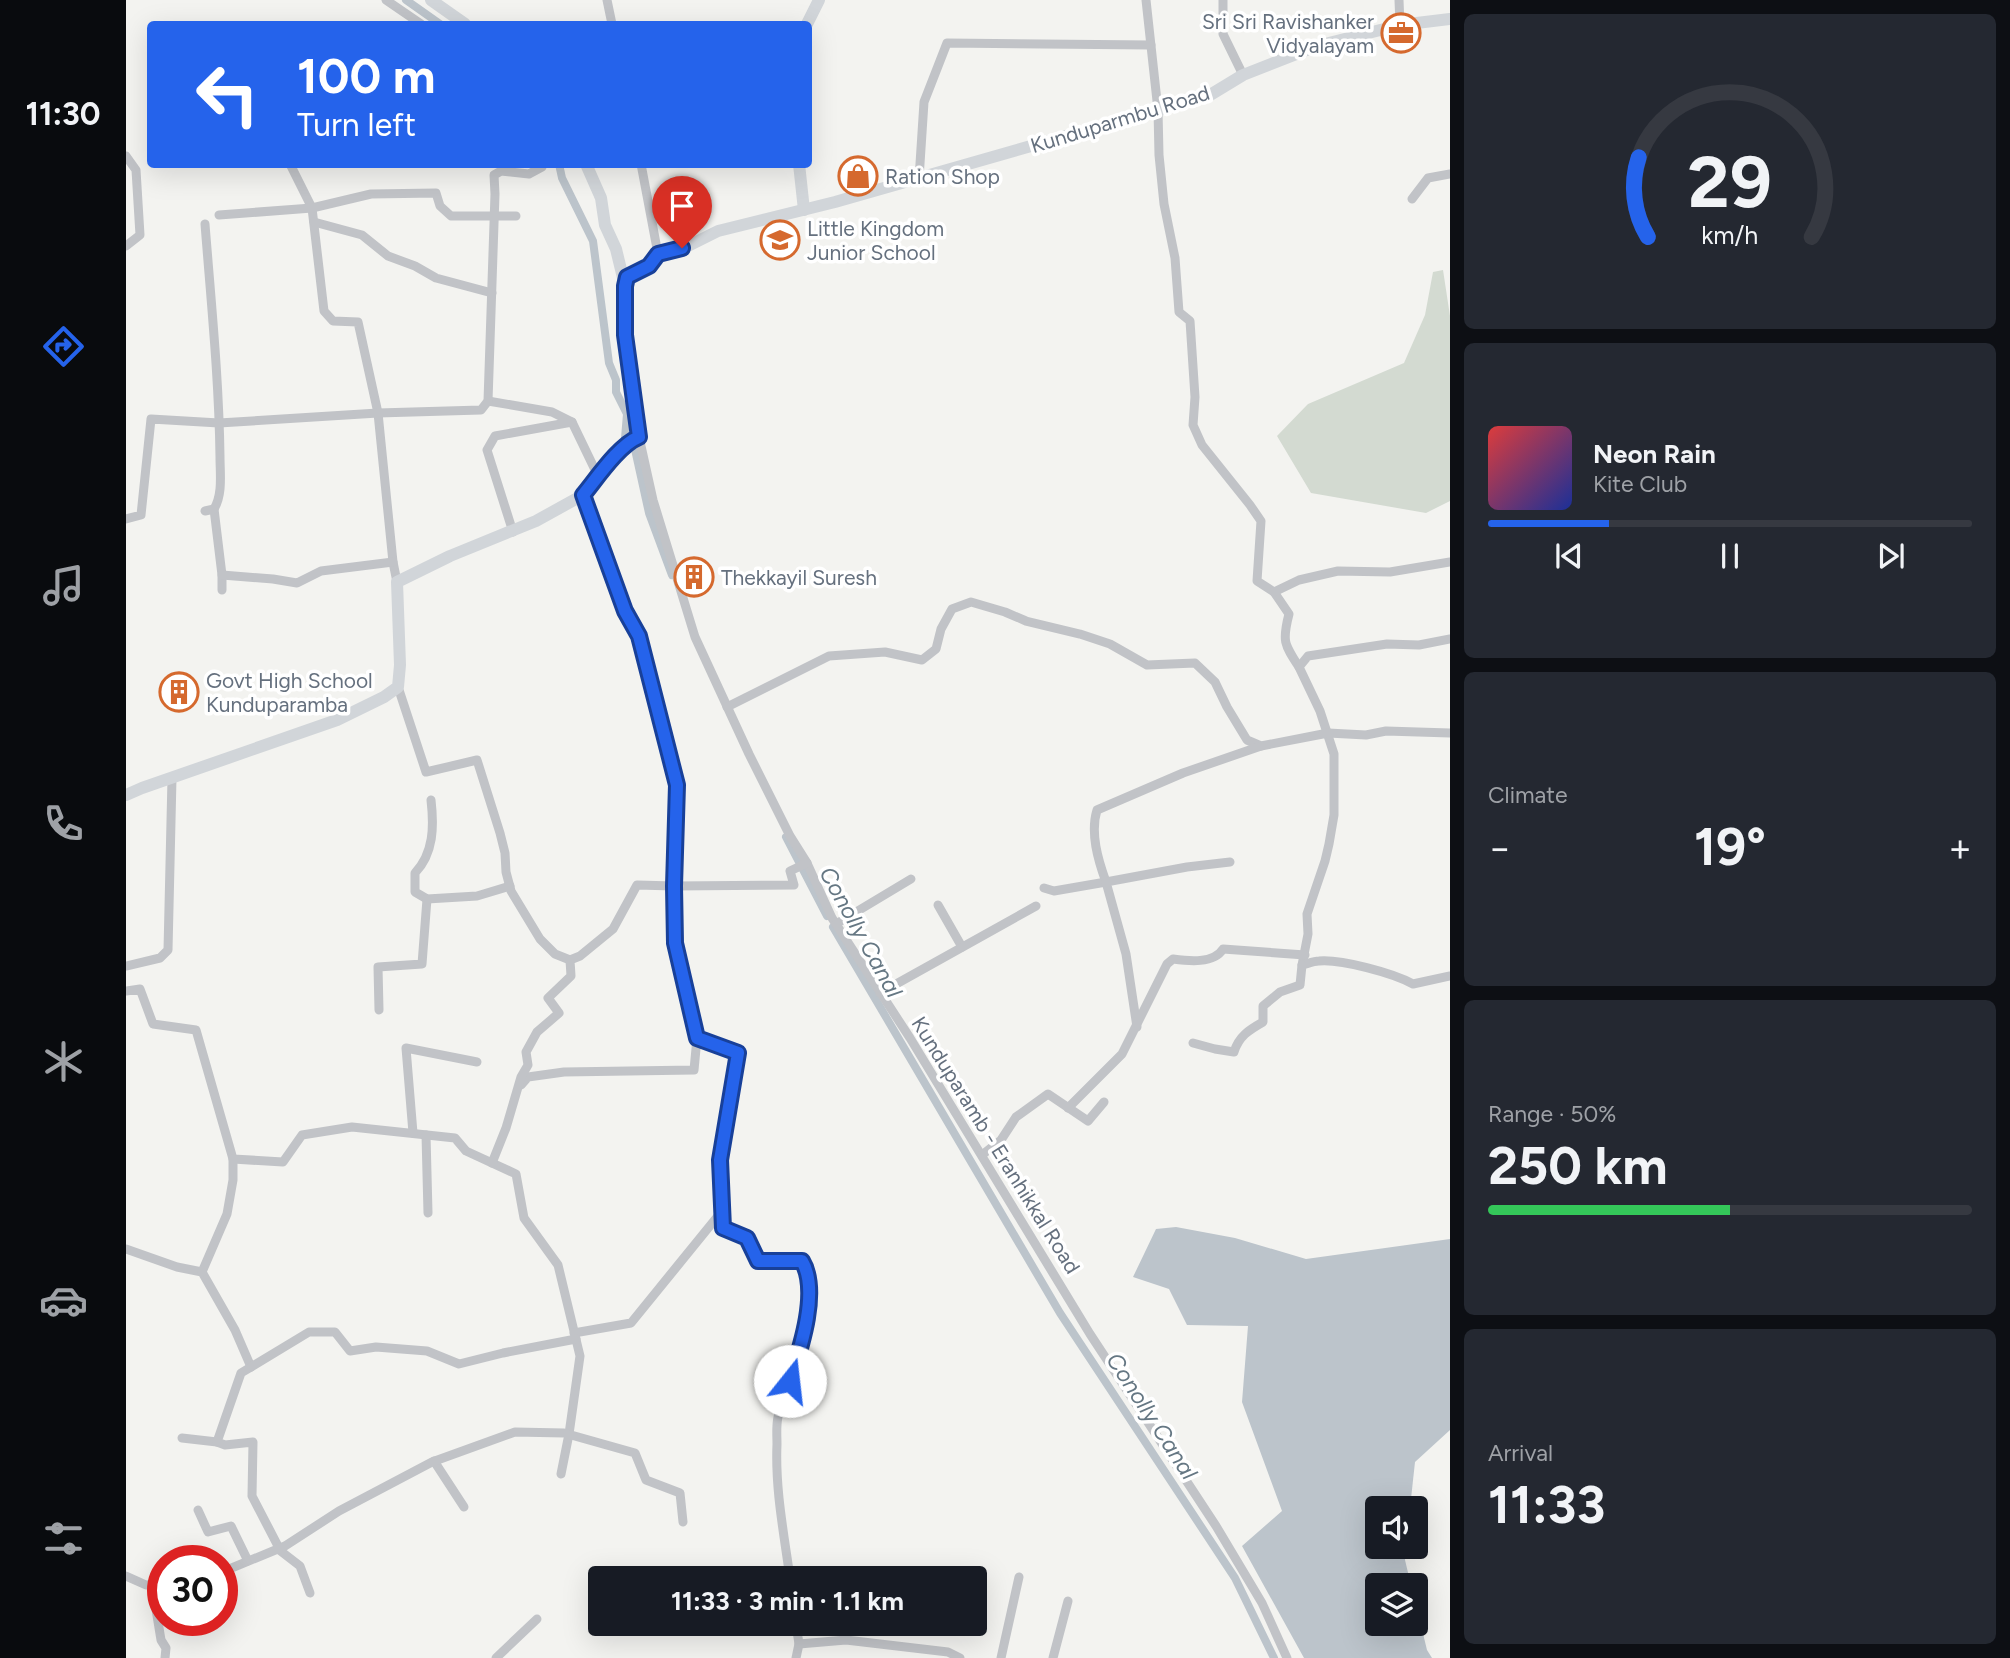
<!DOCTYPE html>
<meta charset="utf-8">
<style>
:root{--surface:#171b24;--page:#242831;--text:#f1f3f6;--muted:#9ea1a6;--line:#363941;--accent:#2563eb}
body{margin:0;font-family:Figtree,sans-serif;background:var(--page);color:var(--text);height:100vh;display:flex;flex-direction:column;font-size:26px;white-space:nowrap}
*{box-sizing:border-box;margin:0}
p{font-size:23px;color:var(--muted)}
.icon{flex:none;width:38px;height:38px;fill:none;stroke:currentColor;stroke-width:2;stroke-linecap:round;stroke-linejoin:round}
.map{position:relative;flex:1;overflow:hidden}
.sheet{display:flex;flex-direction:column;gap:14px;padding:14px;background:#0d0f14;width:560px}
.sheet>*{flex:none}
.guide{position:absolute;left:21px;top:21px;width:665px;height:147px;border-radius:7px;box-shadow:0 7px 28px #0002;background:#2563eb;color:#fff;overflow:hidden}
.fabs{position:absolute;left:1239px;top:1496px;display:grid;gap:14px}
.fabs a{display:grid;place-items:center;width:63px;height:63px;border-radius:7px;background:var(--surface);box-shadow:0 7px 28px #0002;font-size:35px}
.speed{position:absolute;left:21px;top:1545px;display:flex;gap:14px;font-size:35px;font-weight:700;text-align:center}
.speed>*{display:grid;place-content:center;width:91px;height:91px;border-radius:50%;background:var(--surface);box-shadow:0 7px 28px #0002;line-height:1}
.speed .limit{border:10px solid #d22;background:#fff;color:#111}
.pin{position:absolute;display:grid;place-items:center;width:60px;height:60px;color:#fff;margin:-72px -30px;border-radius:50% 50% 50% 0;rotate:-45deg;box-shadow:0 0 7px #0007}
.pin .icon{rotate:45deg}
.me{position:absolute;width:77px;margin:-38px;rotate:16deg;stroke-linejoin:round;filter:drop-shadow(0 0 5px #0008)}
.turn{display:flex;align-items:center;gap:24px;height:147px;padding:0 35px;font-size:32px}
.turn .icon{width:91px;height:91px;stroke-width:2.5}
.turn b{display:block;font-size:49px;line-height:60px}
.big{font-size:52px;font-weight:700;line-height:1.1}
.sheet .tile{flex:1;display:flex;flex-direction:column;justify-content:center;gap:10px;min-width:0;padding:0 24px;border-radius:10px;background:var(--page)}
.sheet .dial{align-items:center;gap:0}
.dial svg{height:182px;overflow:visible;fill:none;stroke:var(--line);stroke-width:7;stroke-linecap:round;text-anchor:middle}
.dial text{fill:var(--text);stroke:none}
.song{display:flex;align-items:center;gap:21px}
.cover{width:84px;height:84px;border-radius:10px;background:linear-gradient(135deg,hsl(0 70% 55%),hsl(230 70% 35%))}
.played{height:7px;border-radius:4px;background:linear-gradient(90deg,var(--accent) 25%,var(--line) 25%)}
.keys{display:flex;justify-content:space-around;direction:ltr}
.heat{display:flex;justify-content:space-between;align-items:center;font-size:38px;direction:ltr}
.charge{height:10px;border-radius:5px;background:linear-gradient(90deg,#34c759 50%,var(--line) 0)}
.trip{position:absolute;left:462px;top:1566px;width:399px;height:70px;border-radius:7px;background:var(--surface);box-shadow:0 7px 28px #0002;font-weight:700;line-height:70px;text-align:center}
main{display:flex;flex:1;min-height:0}
.menu{display:flex;flex-direction:column;width:126px;justify-content:space-around;align-items:center;background:#090b0e;color:var(--muted)}
.menu .icon{width:49px;height:49px}
.menu .current{color:var(--accent)}
.menu b{font-size:32px;color:var(--text)}
.map>svg:first-child{display:block}
</style>
<main>
<nav class="menu">
<b>11:30</b>
<svg class="icon current" aria-label="directions" viewBox="0 0 24 24"><path d="M12 3l9 9-9 9-9-9zM9 14v-3h6M13 9l2 2-2 2"/></svg>
<svg class="icon" aria-label="music" viewBox="0 0 24 24"><path d="M9 18V5l10-2v13"/><circle cx="6" cy="18" r="3"/><circle cx="16" cy="16" r="3"/></svg>
<svg class="icon" aria-label="phone" viewBox="0 0 24 24"><path d="M5 4h4l2 5-3 2q2 4 5 5l2-3 5 2v4C11 20 4 13 5 4z"/></svg>
<svg class="icon" aria-label="climate" viewBox="0 0 24 24"><path d="M12 3v18M4 7l16 10M4 17L20 7"/></svg>
<svg class="icon" aria-label="car" viewBox="0 0 24 24"><path d="M5 17H2v-5l4-1 3-4h7l3 4 3 1v5h-3M9 17h6M6 11h13"/><circle cx="7" cy="17" r="2"/><circle cx="17" cy="17" r="2"/></svg>
<svg class="icon" aria-label="filters" viewBox="0 0 24 24"><path d="M4 7h16M4 17h16"/><circle cx="9" cy="7" r="2"/><circle cx="15" cy="17" r="2"/></svg>
</nav>
<div class="map">
<svg width="1324" height="1658" viewBox="0 0 1324 1658">
<rect width="100%" height="100%" fill="#f3f3f0"/>
<polygon fill="#d3dad1" points="1317,270 1324,316 1324,501 1300,513 1185,493 1151,436 1182,404 1278,363 1299,315 1307,272"/>
<polygon fill="#bcc4cb" points="1050,1227 1109,1238 1180,1259 1324,1239 1324,1430 1289,1462 1284,1508 1251,1508 1251,1547 1280,1547 1279,1560 1285,1585 1251,1586 1251,1624 1290,1624 1290,1605 1301,1650 1306,1658 1178,1658 1116,1546 1156,1511 1116,1402 1122,1326 1061,1325 1043,1289 1007,1277 1030,1229"/>
<g fill="none" stroke-linecap="round" stroke-linejoin="round">
<g stroke="#bcc4cb" stroke-width="8">
<polyline points="280,0 314,24"/>
<polyline points="433,164 436,178 467,241 483,363 490,380 490,392 501,414 499,438 508,445 523,513 546,575"/>
<polyline points="660,837 701,916"/>
<polyline points="707,927 934,1313 1109,1578 1148,1658"/>
</g>
<g stroke="#c1c3c7" stroke-width="9">
<polyline points="260,0 295,24"/>
<polyline points="481,0 486,24"/>
<path d="M 1020,0 L 1032,110 L 1033,155 L 1038,204 L 1049,258 L 1053,312 L 1064,321 L 1069,397 L 1067,425 L 1076,445 L 1124,505 L 1135,521 L 1131,581 L 1148,592 L 1163,614 C 1156,641 1158,644 1173,667"/>
<polyline points="1097,0 1097,34 1117,75"/>
<polyline points="1273,0 1274,25"/>
<polyline points="0,156 10,170 14,235 0,246"/>
<polyline points="164,164 186,208 198,311 207,321 232,322 252,413 267,562 271,582"/>
<polyline points="515,164 532,254"/>
<polyline points="793,179 798,102 821,43 1025,45"/>
<polyline points="1286,199 1302,178 1324,174"/>
<polyline points="93,215 186,208 245,194 310,193 314,206 325,216 390,216"/>
<polyline points="188,222 236,235 262,256 289,266 310,278 366,293"/>
<polyline points="362,401 426,412 446,422 472,476"/>
<polyline points="513,437 527,500 569,637 623,754 664,836 681,863 706,918 784,1038 964,1334 1090,1526 1136,1603 1161,1658"/>
<path d="M 457,495 L 499,612 L 513,636 L 551,785 L 548,886 L 549,943 L 571,1038 L 612,1053 L 595,1161 L 597,1228 L 621,1238 L 632,1260 L 676,1261 C 700,1301 662,1376 652,1417 C 650,1426 651,1436 651,1444 C 649,1489 658,1534 664,1578"/>
<polyline points="88,509 96,575 96,590"/>
<path d="M 79,511 L 88,509 C 97,494 94,474 94,457 C 93,379 85,301 79,224"/>
<polyline points="0,519 15,515 25,419 93,423 252,413 355,410 362,401 369,194 368,175 375,171 403,174 416,167 417,164"/>
<polyline points="387,532 361,450 369,436 446,422"/>
<polyline points="96,575 147,579 171,583 195,571 267,562"/>
<polyline points="1148,592 1173,580 1212,571 1264,572 1324,562"/>
<path d="M 1324,639 L 1293,645 L 1261,644 L 1182,656 L 1173,667 L 1194,711 L 1208,754 L 1208,815 L 1203,844 L 1199,861 L 1181,914 L 1182,934 L 1176,965 C 1181,964 1187,961 1193,961 C 1215,959 1267,973 1287,984 L 1324,976"/>
<polyline points="272,687 300,772 351,760 374,833 379,853 380,872 385,891 414,939 429,954 444,960"/>
<polyline points="601,707 703,656 759,652 796,660 810,649 815,629 826,609 845,602 879,612 900,621 954,634 984,644 1021,665 1069,663 1089,682 1101,707 1121,740 1135,746 1202,733 1240,735 1260,731 1324,733"/>
<path d="M 305,800 C 308,826 308,853 289,873 L 289,892 L 301,899 L 351,896 L 384,886"/>
<path d="M 918,888 L 928,891 L 980,882 C 972,860 964,833 971,810 L 1057,773 L 1135,746"/>
<polyline points="812,905 836,947"/>
<polyline points="710,924 785,879"/>
<polyline points="0,966 34,958 42,950 46,778"/>
<polyline points="0,991 14,989 27,1024 70,1030 107,1159 157,1162 176,1135 226,1127 329,1138 340,1151 390,1174 398,1218 432,1265 454,1356 443,1434 435,1474"/>
<polyline points="754,993 910,906"/>
<polyline points="253,1010 252,967 296,964 301,899"/>
<polyline points="1011,1027 1000,954 980,882 1061,867 1104,862"/>
<path d="M 1067,1043 L 1089,1049 L 1108,1052 C 1113,1036 1123,1030 1137,1022 L 1137,1006 L 1154,992 L 1174,985 L 1176,965"/>
<polyline points="395,1085 402,1077 438,1072 568,1070 571,1038"/>
<path d="M 942,1108 L 996,1054 L 1041,964 L 1047,959 C 1062,961 1088,964 1097,949 L 1179,955"/>
<polyline points="287,1133 280,1048 351,1062"/>
<polyline points="300,1135 302,1213"/>
<polyline points="856,1155 875,1140 890,1117 922,1094 962,1121 978,1102"/>
<polyline points="366,1163 380,1128 395,1077 402,1065 400,1052 411,1032 433,1013 422,998 445,976 444,960 454,956 487,929 511,885 548,886 668,885 664,871 681,863"/>
<polyline points="0,1249 51,1267 76,1272 109,1330 125,1367"/>
<polyline points="76,1272 101,1214 107,1180 107,1159"/>
<polyline points="448,1333 505,1323 596,1211"/>
<polyline points="56,1438 91,1442"/>
<polyline points="308,1461 338,1507"/>
<polyline points="72,1510 82,1532 105,1526 122,1561"/>
<polyline points="153,1548 126,1496 127,1442 99,1445 91,1442 115,1373 183,1332 209,1332 224,1351 250,1347 301,1351 333,1364 377,1353 450,1339"/>
<polyline points="152,1549 174,1566 184,1593"/>
<polyline points="96,1572 159,1546 213,1511 306,1462 389,1432 438,1433 509,1453 520,1480 554,1493 557,1522"/>
<polyline points="0,1576 20,1585 37,1584"/>
<polyline points="26,1585 35,1640 40,1648 39,1658"/>
<polyline points="673,1644 720,1640 822,1652 834,1658"/>
<polyline points="370,1658 411,1619"/>
<polyline points="670,1658 673,1644 670,1624"/>
<polyline points="875,1658 893,1577"/>
<polyline points="927,1658 942,1601"/>
</g>
<g stroke="#d1d5d9" stroke-width="12">
<polyline points="305,0 339,24"/>
<polyline points="681,24 693,0"/>
<polyline points="460,164 475,198 479,225 490,249 499,286"/>
<polyline points="673,164 678,210"/>
<polyline points="0,795 16,788 211,720 258,697 272,687 274,665 271,582 324,556 410,521 457,495 491,454 507,439 513,437 499,335 499,286 501,277 523,266 532,254 556,249 592,231 709,202 1084,95 1117,75 1191,46 1274,25 1324,19"/>
</g>
</g>
<g fill="none" stroke-linecap="round" stroke-linejoin="round">
<g stroke="#184099" stroke-width="18">
<path id="route" d="M 556,248 L 532,254 L 523,266 L 501,277 L 499,286 L 499,335 L 513,437 C 493,445 471,478 457,495 L 499,611 L 513,636 L 551,785 L 548,886 L 549,943 L 571,1038 L 612,1053 L 594,1160 L 597,1228 L 621,1238 L 632,1261 L 676,1261 C 694,1291 674,1350 664,1381"/>
</g>
<use href="#route" stroke="#2563eb" stroke-width="12"/>
</g>
<defs>
<g id="office-ring" transform="scale(2.0125)"><circle r="9.5" fill="#fff" stroke="#d5692e" stroke-width="1.5"/><path d="M-6-3h4V-5.5h4V-3h4V5H-6ZM-1-4.5V-3h2v-1.5ZM-6 0V1H6V0Z" fill="#d5692e"/></g>
<g id="shop-ring" transform="scale(2.0125)"><circle r="9.5" fill="#fff" stroke="#d5692e" stroke-width="1.5"/><path d="M-5-2.5h2.3a2.7 3.5 0 0 1 5.4 0H5L5.5 6h-11ZM-1.5-2.5h3a1.5 2.3 0 0 0-3 0Z" fill="#d5692e"/></g>
<g id="school-ring" transform="scale(2.0125)"><circle r="9.5" fill="#fff" stroke="#d5692e" stroke-width="1.5"/><path d="M0-5L7-2L0 1L-7-2ZM-4 1L0 2.5L4 1V4Q0 6-4 4Z" fill="#d5692e"/></g>
<g id="building-ring" transform="scale(2.0125)"><circle r="9.5" fill="#fff" stroke="#d5692e" stroke-width="1.5"/><path d="M-4-6H4V6H1V3H-1V6H-4ZM-2.5-4.3h1.7v1.8h-1.7ZM.8-4.3h1.7v1.8H.8ZM-2.5-1h1.7V.8h-1.7ZM.8-1h1.7V.8H.8Z" fill="#d5692e"/></g>
</defs>
<g fill-rule="evenodd">
<use href="#office-ring" x="1275" y="33"/>
<use href="#shop-ring" x="732" y="176"/>
<use href="#school-ring" x="654" y="240"/>
<use href="#building-ring" x="568" y="577"/>
<use href="#building-ring" x="53" y="692"/>
</g>
<g text-anchor="middle" dominant-baseline="central" stroke-width="7" stroke-linejoin="round" paint-order="stroke">
<g font-size="21" fill="#65707e" stroke="#fff" text-anchor="start">
<text x="1248" y="21" text-anchor="end">Sri Sri Ravishanker<tspan x="1248" dy="24">Vidyalayam</tspan></text>
<text x="759" y="176">Ration Shop</text>
<text x="681" y="228">Little Kingdom<tspan x="681" dy="24">Junior School</tspan></text>
<text x="595" y="577">Thekkayil Suresh</text>
<text x="80" y="680">Govt High School<tspan x="80" dy="24">Kunduparamba</tspan></text>
</g>
<g font-size="21" fill="#65707e" stroke="#fff">
<text transform="translate(994 119) rotate(-17)">Kunduparmbu Road</text>
<text transform="translate(870 1145) rotate(58)">Kunduparamb - Eranhikkal Road</text>
</g>
<g font-size="23" font-style="italic" fill="#657783" stroke="#fff">
<text transform="translate(735 932) rotate(61)">Conolly Canal</text>
<text transform="translate(1026 1416) rotate(57)">Conolly Canal</text>
</g>
</g>
</svg>
<div class="fabs">
<a><svg class="icon" aria-label="sound" viewBox="0 0 24 24"><path d="M4 9h4l5-4v14l-5-4H4zM17 9q2 3 0 6"/></svg></a>
<a><svg class="icon" aria-label="layers" viewBox="0 0 24 24"><path d="M12 4l9 5-9 5-9-5zM3 14l9 5 9-5"/></svg></a>
</div>
<div class="speed"><div class="limit">30</div></div>
<div class="pin" style="left:556px;top:248px;background:#d93025"><svg class="icon" aria-label="arrive" viewBox="0 0 24 24"><path d="M6 21V4h12l-3 4 3 4H6"/></svg></div>
<svg class="me" style="left:664px;top:1381px" viewBox="-20 -20 40 40"><circle r="19" fill="#fff"/><path d="M0-13L10 11 0 6-10 11z" fill="#2563eb"/></svg>
<div class="trip">11:33 · 3 min · 1.1 km</div>
<div class="guide">
<div class="turn"><svg class="icon" aria-label="left" viewBox="0 0 24 24"><path d="M17 20v-9H6M10 6l-5 5 5 5"/></svg><div><b>100 m</b>Turn left</div></div>
</div>
</div>
<section class="sheet">
<div class="tile dial"><svg viewBox="0 0 100 80">
<path d="M14 69A42 42 0 1 1 86 69"/>
<path d="M14 69A42 42 0 0 1 10 34" stroke="#2563eb"/>
<text x="50" y="56" font-size="32" font-weight="700">29</text>
<text x="50" y="72" font-size="11">km/h</text>
</svg></div>
<div class="tile">
<div class="song"><i class="cover"></i><div><b>Neon Rain</b><p>Kite Club</p></div></div>
<div class="played"></div>
<div class="keys"><svg class="icon" aria-label="previous" viewBox="0 0 24 24"><path d="M18 5L8 12l10 7zM5 5v14"/></svg><svg class="icon" aria-label="pause" viewBox="0 0 24 24"><path d="M8 5v14M16 5v14"/></svg><svg class="icon" aria-label="next" viewBox="0 0 24 24"><path d="M6 5l10 7-10 7zM19 5v14"/></svg></div>
</div>
<div class="tile"><p>Climate</p>
<div class="heat"><a>−</a><b class="big">19°</b><a>+</a></div>
</div>
<div class="tile"><p>Range · 50%</p><b class="big">250 km</b><div class="charge"></div></div>
<div class="tile"><p>Arrival</p><b class="big">11:33</b></div>
</section>
</main>
